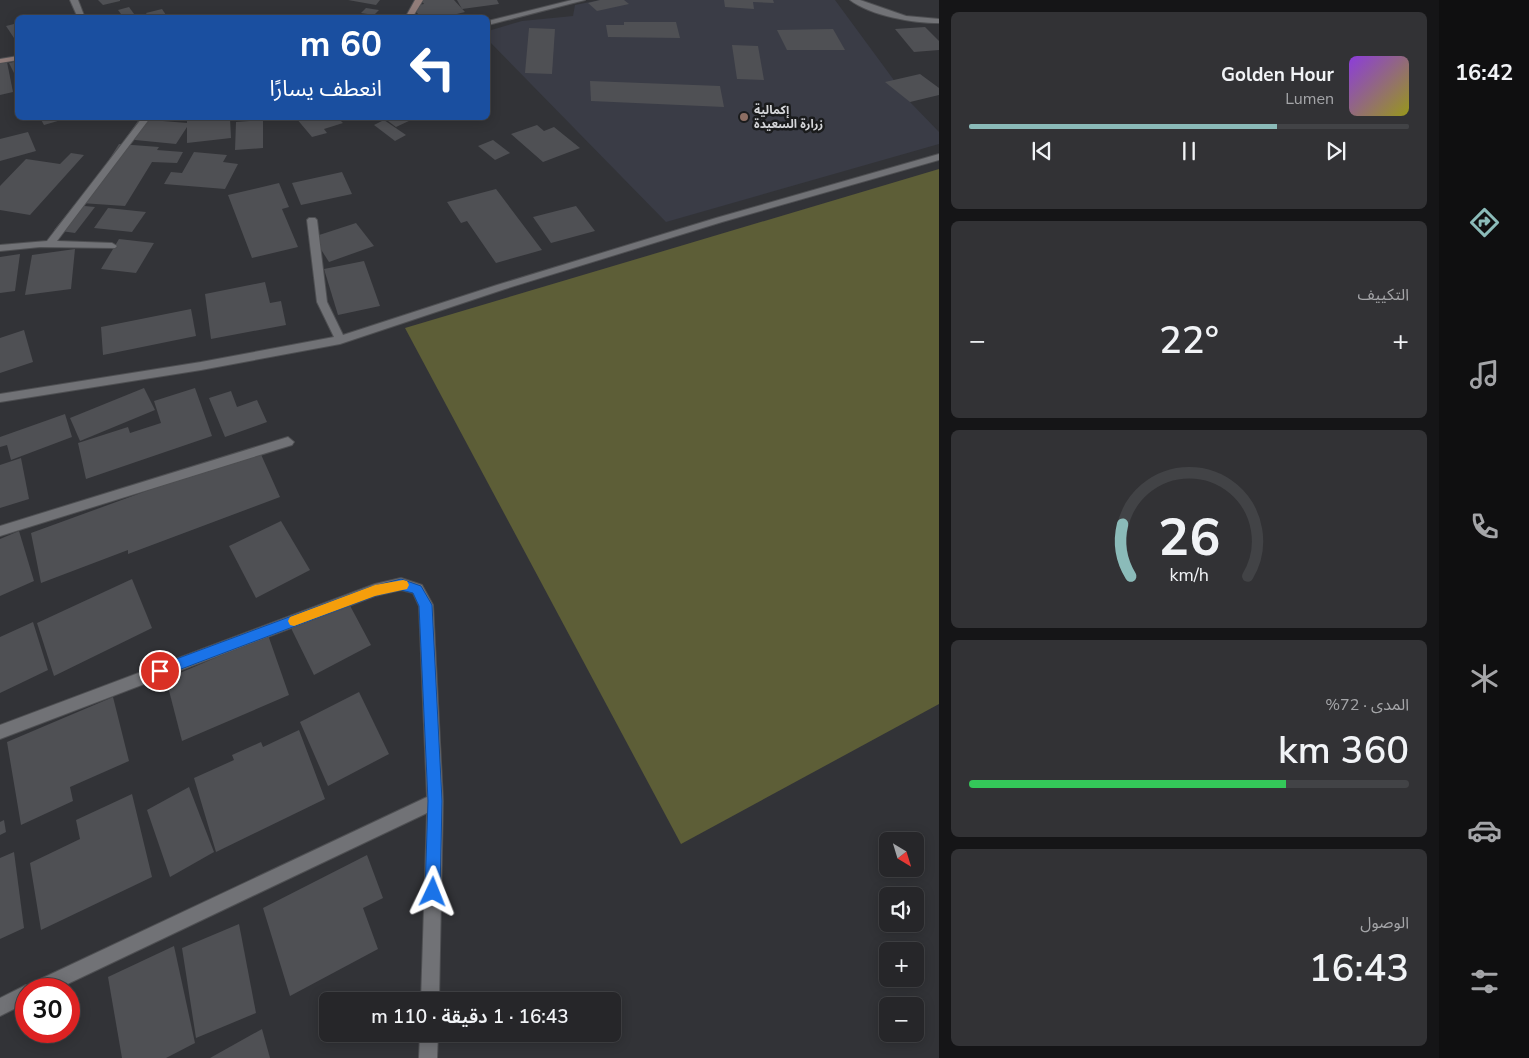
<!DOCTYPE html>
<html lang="ar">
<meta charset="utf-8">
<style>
:root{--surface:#262629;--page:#323235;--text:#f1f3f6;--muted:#a4a5a8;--line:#424346;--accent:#8bbbb9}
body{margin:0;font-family:"Nunito Sans","Noto Sans Arabic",sans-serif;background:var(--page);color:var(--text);direction:rtl;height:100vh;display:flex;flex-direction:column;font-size:19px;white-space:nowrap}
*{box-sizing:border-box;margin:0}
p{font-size:16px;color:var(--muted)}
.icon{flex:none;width:28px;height:28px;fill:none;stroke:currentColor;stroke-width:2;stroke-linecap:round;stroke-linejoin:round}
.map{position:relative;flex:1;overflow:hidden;direction:ltr}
.details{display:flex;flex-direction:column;gap:12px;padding:12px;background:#151517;width:500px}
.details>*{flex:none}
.hud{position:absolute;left:15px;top:15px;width:475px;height:105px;border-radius:8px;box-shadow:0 2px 12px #0003,0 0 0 1px var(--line);direction:rtl;background:#1a4fa0;color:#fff;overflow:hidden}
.needle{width:32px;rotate:142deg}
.fabs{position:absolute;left:879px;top:832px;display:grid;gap:10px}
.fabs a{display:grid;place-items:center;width:45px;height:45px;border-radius:8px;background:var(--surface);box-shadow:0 2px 12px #0003,0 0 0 1px var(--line);font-size:25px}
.speed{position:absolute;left:15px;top:978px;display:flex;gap:10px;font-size:25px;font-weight:700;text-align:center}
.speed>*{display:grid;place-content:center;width:65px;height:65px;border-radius:50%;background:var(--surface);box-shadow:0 2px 12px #0003,0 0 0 1px var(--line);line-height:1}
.speed .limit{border:8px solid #d22;background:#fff;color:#111}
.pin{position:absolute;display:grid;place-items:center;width:42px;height:42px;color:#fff;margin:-21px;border:2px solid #fff;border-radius:50%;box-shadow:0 1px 5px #0007}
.me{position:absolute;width:55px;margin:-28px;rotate:2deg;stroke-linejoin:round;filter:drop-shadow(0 0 4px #0008)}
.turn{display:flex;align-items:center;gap:18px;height:105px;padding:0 25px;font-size:22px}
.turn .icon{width:65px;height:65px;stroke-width:2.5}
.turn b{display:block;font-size:35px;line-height:42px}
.big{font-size:38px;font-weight:600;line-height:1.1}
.details .card{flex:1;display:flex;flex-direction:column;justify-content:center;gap:8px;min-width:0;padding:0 18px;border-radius:8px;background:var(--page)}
.details .dial{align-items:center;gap:0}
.dial svg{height:130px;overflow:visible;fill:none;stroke:var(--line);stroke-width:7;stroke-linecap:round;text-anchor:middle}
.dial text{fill:var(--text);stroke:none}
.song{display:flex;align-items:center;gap:15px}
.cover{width:60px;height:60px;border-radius:8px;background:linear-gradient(135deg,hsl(270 70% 55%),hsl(60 70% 35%))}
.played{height:5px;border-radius:2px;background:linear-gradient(90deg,var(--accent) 70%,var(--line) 70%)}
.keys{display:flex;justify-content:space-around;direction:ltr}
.heat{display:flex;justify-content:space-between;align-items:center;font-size:28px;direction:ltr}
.charge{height:8px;border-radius:4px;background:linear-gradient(90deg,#34c759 72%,var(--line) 0)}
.trip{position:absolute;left:319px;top:992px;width:302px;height:50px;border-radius:8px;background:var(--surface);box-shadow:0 2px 12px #0003,0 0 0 1px var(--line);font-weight:600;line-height:50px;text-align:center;direction:rtl}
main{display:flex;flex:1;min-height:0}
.menu{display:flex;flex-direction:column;width:90px;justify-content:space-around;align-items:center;background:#0f0f10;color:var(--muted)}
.menu .icon{width:35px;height:35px}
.menu .active{color:var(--accent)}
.menu b{font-size:22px;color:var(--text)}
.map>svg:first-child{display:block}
</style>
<main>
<nav class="menu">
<b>16:42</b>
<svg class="icon active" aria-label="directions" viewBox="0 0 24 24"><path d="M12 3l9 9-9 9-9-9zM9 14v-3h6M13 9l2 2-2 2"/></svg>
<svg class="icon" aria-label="music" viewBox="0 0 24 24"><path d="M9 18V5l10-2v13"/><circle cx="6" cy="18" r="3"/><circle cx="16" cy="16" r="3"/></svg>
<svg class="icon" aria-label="phone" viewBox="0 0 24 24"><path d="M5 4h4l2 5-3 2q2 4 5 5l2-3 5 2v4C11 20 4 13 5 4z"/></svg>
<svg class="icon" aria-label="climate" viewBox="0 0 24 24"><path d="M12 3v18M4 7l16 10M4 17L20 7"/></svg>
<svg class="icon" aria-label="car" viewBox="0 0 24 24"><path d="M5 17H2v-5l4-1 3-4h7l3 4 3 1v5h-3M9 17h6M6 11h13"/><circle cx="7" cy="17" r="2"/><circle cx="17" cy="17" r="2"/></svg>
<svg class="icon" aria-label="filters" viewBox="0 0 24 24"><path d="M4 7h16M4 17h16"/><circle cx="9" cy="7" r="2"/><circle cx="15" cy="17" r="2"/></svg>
</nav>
<section class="details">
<div class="card">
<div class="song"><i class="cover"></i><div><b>Golden Hour</b><p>Lumen</p></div></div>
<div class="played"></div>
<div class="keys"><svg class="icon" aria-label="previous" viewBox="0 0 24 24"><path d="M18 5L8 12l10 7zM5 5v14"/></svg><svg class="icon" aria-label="pause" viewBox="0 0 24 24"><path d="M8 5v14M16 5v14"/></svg><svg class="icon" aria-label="next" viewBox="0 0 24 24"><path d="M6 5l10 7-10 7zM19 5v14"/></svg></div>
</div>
<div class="card"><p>التكييف</p>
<div class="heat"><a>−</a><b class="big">22°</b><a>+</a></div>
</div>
<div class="card dial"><svg viewBox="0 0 100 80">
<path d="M14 69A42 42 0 1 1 86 69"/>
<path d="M14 69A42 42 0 0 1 9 37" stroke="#8bbbb9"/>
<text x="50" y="56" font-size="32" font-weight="700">26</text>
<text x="50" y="72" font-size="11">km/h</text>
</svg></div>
<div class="card"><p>المدى · 72%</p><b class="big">360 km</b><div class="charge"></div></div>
<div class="card"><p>الوصول</p><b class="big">16:43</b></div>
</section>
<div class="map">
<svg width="939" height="1058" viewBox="0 0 939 1058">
<rect width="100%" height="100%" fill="#323337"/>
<polygon fill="#3a3c46" points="600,0 835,0 910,102 939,132 939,144 666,222 488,40 488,31 522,21 573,16 575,5"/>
<polygon fill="#5d5e37" points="939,169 939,704 681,844 405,328"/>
<g fill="#4f5054">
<polygon points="98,0 120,0 120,1 103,5"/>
<polygon points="348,0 380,0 376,5"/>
<polygon points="421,0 454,0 465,12 440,18 421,18 412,6 424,4"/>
<polygon points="457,0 497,0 499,4 462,9"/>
<polygon points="600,0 624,0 629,4 597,11 588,3"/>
<polygon points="724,0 773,0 774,3 753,2 754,9 725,7"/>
<polygon points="129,7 137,18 124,18 118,10"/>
<polygon points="366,8 379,10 374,15 361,13"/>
<polygon points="162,9 168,18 149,18 146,13"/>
<polygon points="624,22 676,22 680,38 608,37 606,25 624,25"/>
<polygon points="18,23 18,44 6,26"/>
<polygon points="925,27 939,41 939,50 914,52 895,29"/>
<polygon points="529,28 555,29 552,74 525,73"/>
<polygon points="833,29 845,50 787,50 777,30"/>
<polygon points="732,45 758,46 764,80 737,79"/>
<polygon points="18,61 18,81 9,63"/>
<polygon points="7,62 13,92 0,95 0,63"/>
<polygon points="920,74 939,88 939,95 910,102 885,82"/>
<polygon points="590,81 720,86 724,107 591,101"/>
<polygon points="40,118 68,118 44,125"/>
<polygon points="140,118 166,118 163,121 187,123 187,119 230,118 231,138 187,143 187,127 176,144 125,139"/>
<polygon points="296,118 338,118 343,123 324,129 327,133 312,137"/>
<polygon points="384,118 408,118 411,120 396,127"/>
<polygon points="263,120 263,148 235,150 236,122"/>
<polygon points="384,120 406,135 395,141 374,125"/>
<polygon points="537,125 544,131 554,127 580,148 543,162 511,134"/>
<polygon points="28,132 36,151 0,161 0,139"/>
<polygon points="493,140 510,153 495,160 478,146"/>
<polygon points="119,144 159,147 157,150 183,152 177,163 152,162 125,206 81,203"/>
<polygon points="194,152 227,155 223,162 238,164 225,189 164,184 171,172 182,173"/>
<polygon points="71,153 84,155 30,215 0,210 0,186 26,159 60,164"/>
<polygon points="342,172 352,194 301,205 292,183"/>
<polygon points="279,183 289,207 282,209 298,247 252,258 228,195"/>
<polygon points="496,189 542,250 496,263 467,221 461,223 447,202"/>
<polygon points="74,205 95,207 75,233 54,230"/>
<polygon points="576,206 595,231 551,243 533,217"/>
<polygon points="108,208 146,212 132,232 94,228"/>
<polygon points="356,223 374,246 329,262 313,237"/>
<polygon points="119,239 154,243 136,273 101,269"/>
<polygon points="75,249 71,289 25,295 32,255"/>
<polygon points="20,254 15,291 0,293 0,257"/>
<polygon points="364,261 380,306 338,315 324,269"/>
<polygon points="265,282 270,303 281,301 286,325 211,339 205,294"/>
<polygon points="191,309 196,336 103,355 101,327"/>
<polygon points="24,330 33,362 0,373 0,338"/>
<polygon points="144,388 155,410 80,441 70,418"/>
<polygon points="195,388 212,436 86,479 78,443 128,427 130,433 161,423 154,401"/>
<polygon points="231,391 237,407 257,400 267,422 225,437 209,398"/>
<polygon points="65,414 72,437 11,460 7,445 0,447 0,437"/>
<polygon points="259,450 280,497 128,554 128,550 41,583 31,533"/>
<polygon points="21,458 29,499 0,508 0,465"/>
<polygon points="281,521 310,570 256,598 229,546"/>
<polygon points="19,531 34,581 0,596 0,539"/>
<polygon points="132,579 152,628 54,676 37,623"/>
<polygon points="347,600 371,645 314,675 291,628"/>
<polygon points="33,622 48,670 0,693 0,637"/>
<polygon points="268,635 289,695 182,741 166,679"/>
<polygon points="359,692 389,754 328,786 300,722"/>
<polygon points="113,697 129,761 70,787 73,801 21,825 7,742"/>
<polygon points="299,730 325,799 216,852 194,778 234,760 232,755 261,742 263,747"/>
<polygon points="189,787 214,852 170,877 147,810"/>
<polygon points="132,794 152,877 41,930 30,863 80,839 76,820"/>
<polygon points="4,820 6,832 0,835 0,822"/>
<polygon points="14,852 24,928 0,939 0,858"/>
<polygon points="367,855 383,898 363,908 378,949 290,996 263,908"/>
<polygon points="239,924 256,1013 196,1038 182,948"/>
<polygon points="174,946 195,1043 166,1058 122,1058 108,977"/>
<polygon points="262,1029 270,1058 210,1058"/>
</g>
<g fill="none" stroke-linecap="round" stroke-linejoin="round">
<g stroke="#4e4f52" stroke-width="2">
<g id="minor">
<polygon points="70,0 78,0 85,18 78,18"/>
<polygon points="572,0 585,0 488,25 488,21"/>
<path d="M 850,0 L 860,0 L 906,16 L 939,19 L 939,23 C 913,23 871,16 850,0 Z"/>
<polygon points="142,118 150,118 57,241 112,243 117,246 115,248 40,247 0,251 0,245 47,241"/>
<polygon points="939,154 939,160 722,222 505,289 340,344 201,370 0,402 0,394 201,362 334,337 317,302 307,220 309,218 315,218 317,220 327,302 343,335 497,285 716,218"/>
<polygon points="288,437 294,442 292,445 0,536 0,526"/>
<polygon points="401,578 422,585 433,605 443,801 439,1001 421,1001 427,813 57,989 26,989 26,1003 0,1016 0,998 26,985 30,987 32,983 427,797 419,606 413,593 401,590 375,596 0,739 0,725 375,584"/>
<polygon points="420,1034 438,1034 437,1058 419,1058"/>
</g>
</g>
<g stroke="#4e4f52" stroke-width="2">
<g id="secondary">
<polygon points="415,0 423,0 412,18 405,18"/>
<polygon points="18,56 18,60 0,63 0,59"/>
</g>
</g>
<use href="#minor" fill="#717276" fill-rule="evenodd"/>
<use href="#secondary" fill="#907c79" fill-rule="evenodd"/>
</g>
<polygon fill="#1a73e8" stroke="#114b97" points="401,579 421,586 432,605 442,801 440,892 438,897 433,899 428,897 425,892 428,801 419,606 413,593 401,590 375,596 160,677 156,675 154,671 156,667 160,665 370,587"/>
<polygon fill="#f59e0b" points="403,580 407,581 409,585 407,589 375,596 294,626 290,625 288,621 290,617 375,585"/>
<circle fill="#8d6e63" stroke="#1a1b1c" stroke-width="2" cx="744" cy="117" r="5"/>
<g text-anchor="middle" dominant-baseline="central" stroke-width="5" stroke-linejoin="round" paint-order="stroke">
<g font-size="12" font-weight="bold" fill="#d4d5d8" stroke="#1a1b1c" text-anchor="start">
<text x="754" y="110">إكمالية<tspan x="754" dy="14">زرارة السعيدة</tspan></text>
</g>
</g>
</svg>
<div class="fabs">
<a><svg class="needle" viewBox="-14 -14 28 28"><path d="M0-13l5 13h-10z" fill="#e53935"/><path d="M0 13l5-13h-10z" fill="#a4a5a8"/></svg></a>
<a><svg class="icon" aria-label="sound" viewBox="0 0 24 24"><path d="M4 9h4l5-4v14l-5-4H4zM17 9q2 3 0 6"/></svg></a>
<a>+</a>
<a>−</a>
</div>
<div class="speed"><div class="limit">30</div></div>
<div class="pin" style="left:160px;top:671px;background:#d93025"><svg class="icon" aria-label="arrive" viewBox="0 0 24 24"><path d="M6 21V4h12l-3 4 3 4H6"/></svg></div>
<svg class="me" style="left:433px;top:892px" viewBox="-20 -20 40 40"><path d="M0-17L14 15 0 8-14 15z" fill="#1a73e8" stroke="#fff" stroke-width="4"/></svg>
<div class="trip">16:43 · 1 دقيقة · 110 m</div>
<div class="hud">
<div class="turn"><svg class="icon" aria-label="left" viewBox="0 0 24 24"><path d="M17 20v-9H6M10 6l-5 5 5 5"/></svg><div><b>60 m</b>انعطف يسارًا</div></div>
</div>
</div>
</main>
